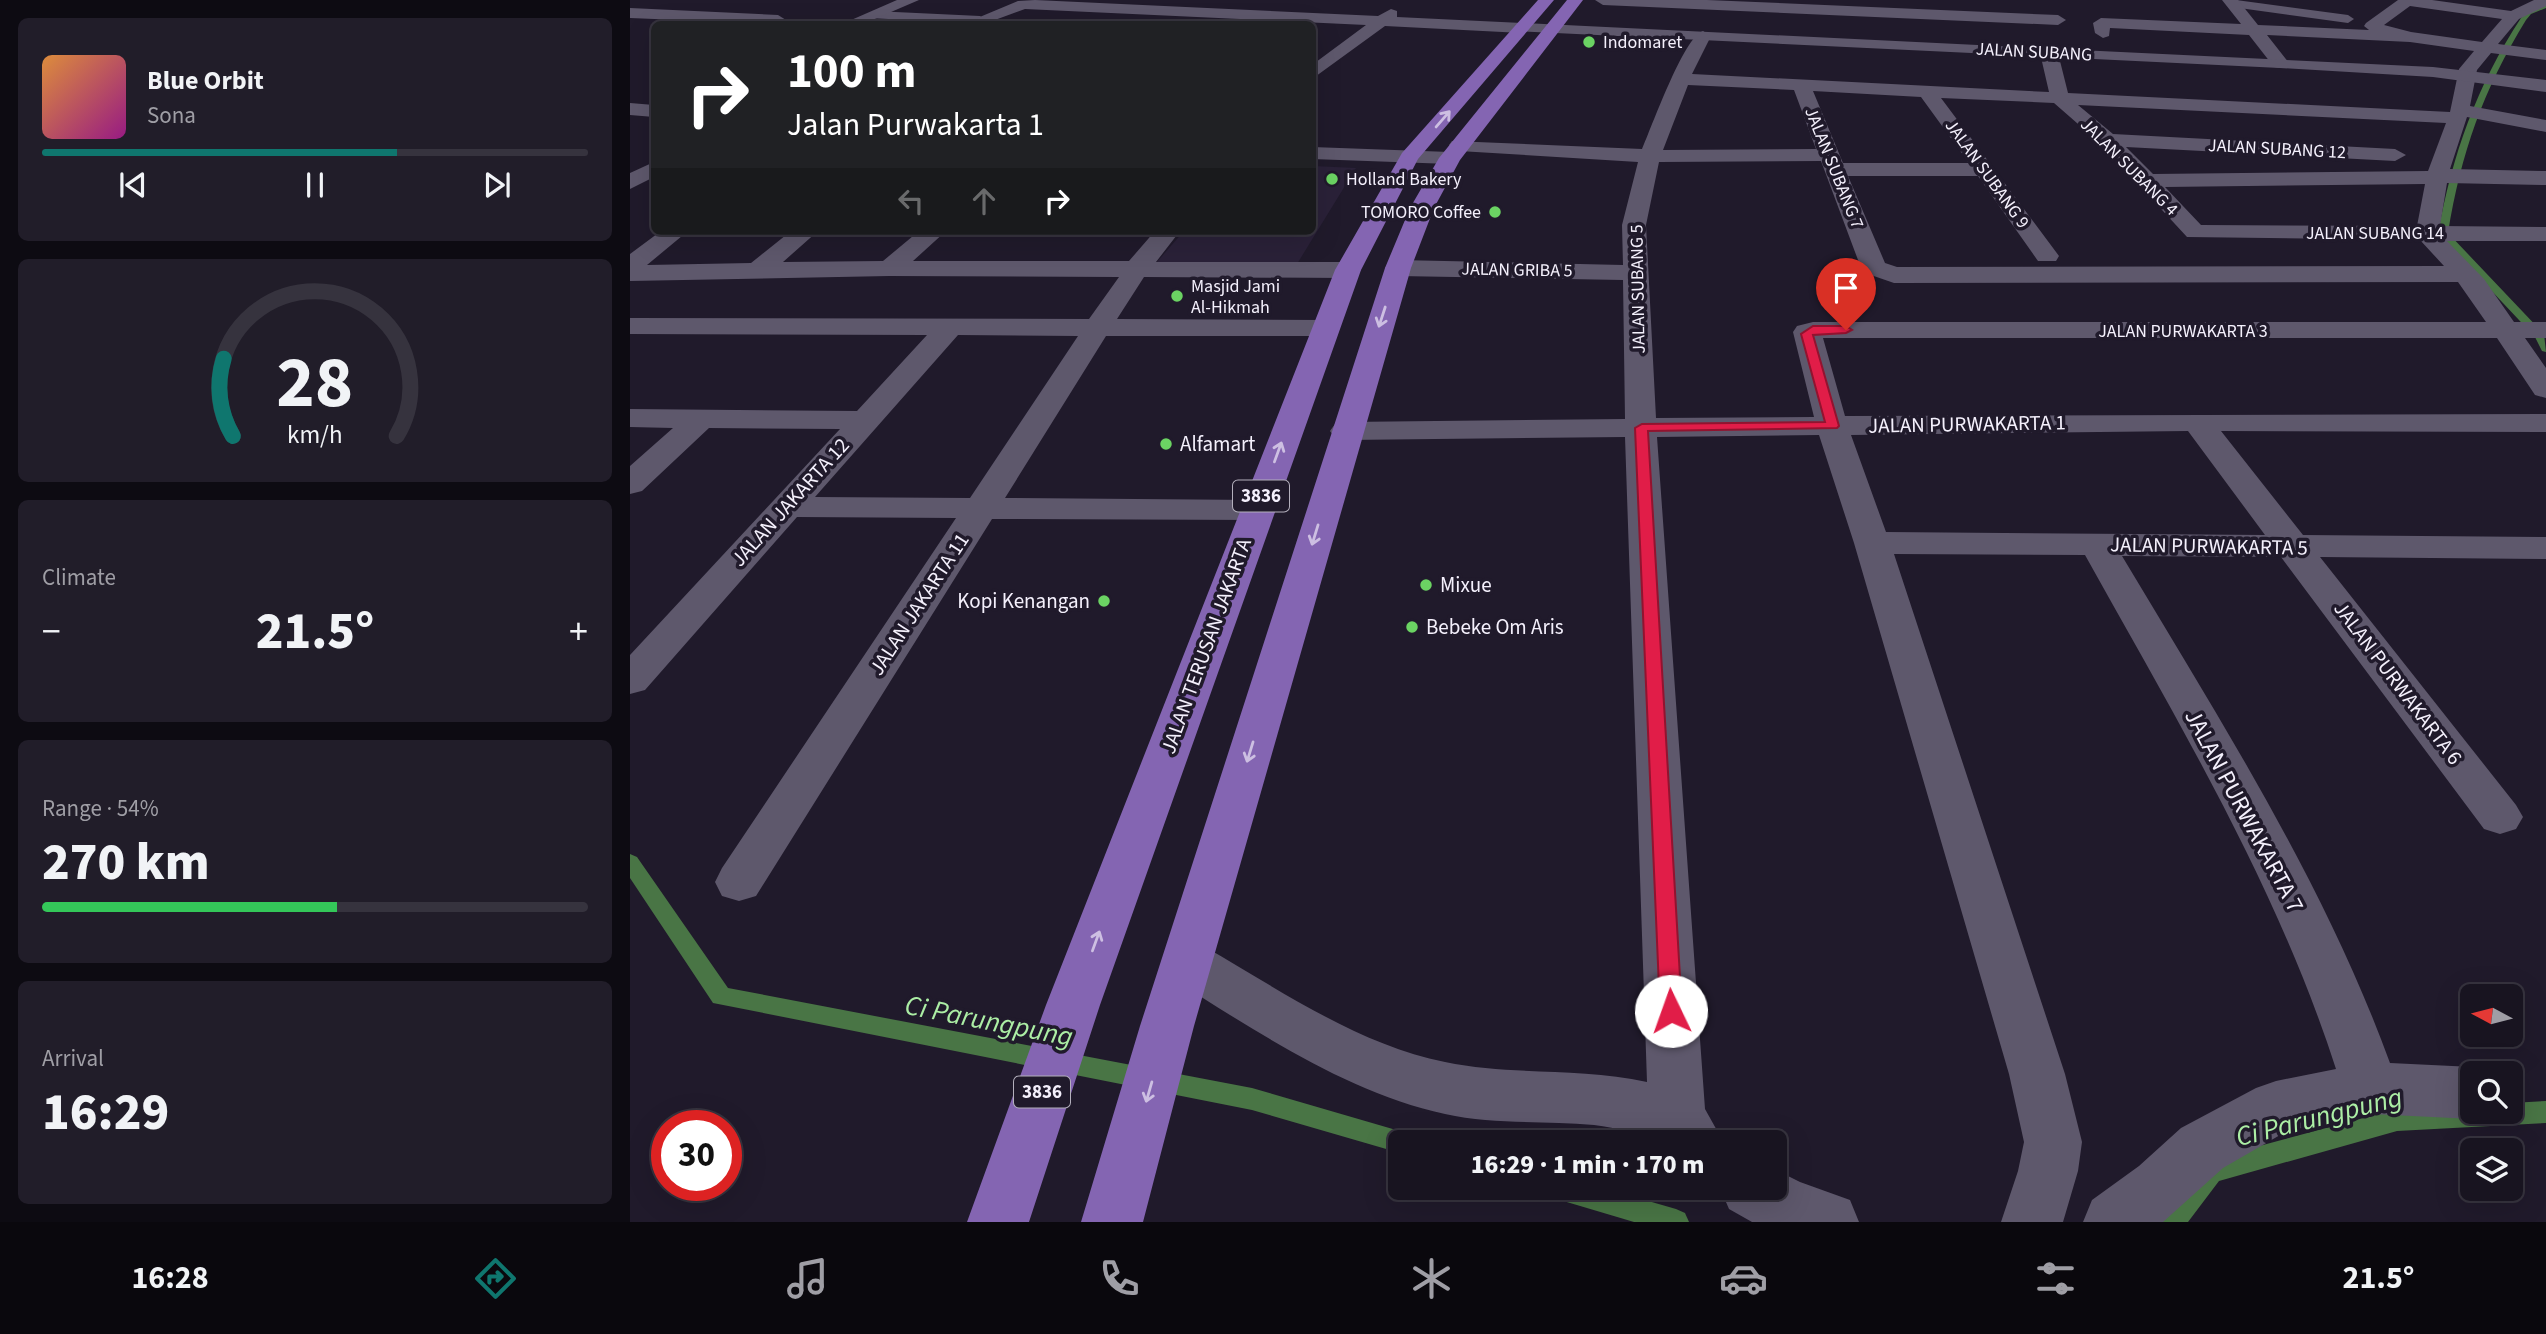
<!DOCTYPE html>
<meta charset="utf-8">
<style>
:root{--surface:#181420;--page:#211d29;--text:#f1f3f6;--muted:#9f9ea5;--line:#36333e;--accent:#0f766e}
body{margin:0;font-family:"Source Sans 3",sans-serif;background:var(--page);color:var(--text);height:100vh;display:flex;flex-direction:column;font-size:26px;white-space:nowrap}
*{box-sizing:border-box;margin:0}
p{font-size:23px;color:var(--muted)}
.icon{flex:none;width:38px;height:38px;fill:none;stroke:currentColor;stroke-width:2;stroke-linecap:round;stroke-linejoin:round}
.map{position:relative;flex:1;overflow:hidden}
.details{display:flex;flex-direction:column;gap:18px;padding:18px;background:#0d0b12;width:630px}
.details>*{flex:none}
.top-card{position:absolute;left:21px;top:21px;width:665px;height:214px;border-radius:10px;box-shadow:0 7px 28px #0002,0 0 0 2px var(--line);background:#202124;color:#fff;overflow:hidden}
.needle{width:46px;rotate:277deg}
.tools{position:absolute;left:1830px;top:984px;display:grid;gap:14px}
.tools a{display:grid;place-items:center;width:63px;height:63px;border-radius:10px;background:var(--surface);box-shadow:0 7px 28px #0002,0 0 0 2px var(--line);font-size:35px}
.speed{position:absolute;left:21px;top:1110px;display:flex;gap:14px;font-size:35px;font-weight:700;text-align:center}
.speed>*{display:grid;place-content:center;width:91px;height:91px;border-radius:50%;background:var(--surface);box-shadow:0 7px 28px #0002,0 0 0 2px var(--line);line-height:1}
.speed .limit{border:10px solid #d22;background:#fff;color:#111}
.pin{position:absolute;display:grid;place-items:center;width:60px;height:60px;color:#fff;margin:-72px -30px;border-radius:50% 50% 50% 0;rotate:-45deg;box-shadow:0 0 7px #0007}
.pin .icon{rotate:45deg}
.me{position:absolute;width:77px;margin:-38px;rotate:357deg;stroke-linejoin:round;filter:drop-shadow(0 0 5px #0008)}
.turn{display:flex;align-items:center;gap:24px;height:147px;padding:0 21px;font-size:32px}
.turn .icon{width:91px;height:91px;stroke-width:2.5}
.turn b{display:block;font-size:49px;line-height:60px}
.lanes{display:flex;align-items:center;height:66px;padding:0 21px;background:#0003;justify-content:center;gap:35px;direction:ltr}
.lanes .off{opacity:.35}
.big{font-size:52px;font-weight:800;line-height:1.1}
.details .tile{flex:1;display:flex;flex-direction:column;justify-content:center;gap:10px;min-width:0;padding:0 24px;border-radius:10px;background:var(--page)}
.details .dial{align-items:center;gap:0}
.dial svg{height:182px;overflow:visible;fill:none;stroke:var(--line);stroke-width:7;stroke-linecap:round;text-anchor:middle}
.dial text{fill:var(--text);stroke:none}
.song{display:flex;align-items:center;gap:21px}
.cover{width:84px;height:84px;border-radius:10px;background:linear-gradient(135deg,hsl(30 70% 55%),hsl(310 70% 35%))}
.played{height:7px;border-radius:4px;background:linear-gradient(90deg,var(--accent) 65%,var(--line) 65%)}
.keys{display:flex;justify-content:space-around;direction:ltr}
.heat{display:flex;justify-content:space-between;align-items:center;font-size:38px;direction:ltr}
.charge{height:10px;border-radius:5px;background:linear-gradient(90deg,#34c759 54%,var(--line) 0)}
.trip{position:absolute;left:758px;top:1130px;width:399px;height:70px;border-radius:10px;background:var(--surface);box-shadow:0 7px 28px #0002,0 0 0 2px var(--line);font-weight:800;line-height:70px;text-align:center}
.menu{display:flex;height:112px;justify-content:space-around;align-items:center;background:#0a080d;color:var(--muted)}
.menu .icon{width:49px;height:49px}
.menu .on{color:var(--accent)}
.menu b{font-size:32px;color:var(--text)}
main{display:flex;flex:1;min-height:0}
.map>svg:first-child{display:block}
</style>
<main>
<section class="details">
<div class="tile">
<div class="song"><i class="cover"></i><div><b>Blue Orbit</b><p>Sona</p></div></div>
<div class="played"></div>
<div class="keys"><svg class="icon" aria-label="previous" viewBox="0 0 24 24"><path d="M18 5L8 12l10 7zM5 5v14"/></svg><svg class="icon" aria-label="pause" viewBox="0 0 24 24"><path d="M8 5v14M16 5v14"/></svg><svg class="icon" aria-label="next" viewBox="0 0 24 24"><path d="M6 5l10 7-10 7zM19 5v14"/></svg></div>
</div>
<div class="tile dial"><svg viewBox="0 0 100 80">
<path d="M14 69A42 42 0 1 1 86 69"/>
<path d="M14 69A42 42 0 0 1 10 35" stroke="#0f766e"/>
<text x="50" y="56" font-size="32" font-weight="700">28</text>
<text x="50" y="72" font-size="11">km/h</text>
</svg></div>
<div class="tile"><p>Climate</p>
<div class="heat"><a>−</a><b class="big">21.5°</b><a>+</a></div>
</div>
<div class="tile"><p>Range · 54%</p><b class="big">270 km</b><div class="charge"></div></div>
<div class="tile"><p>Arrival</p><b class="big">16:29</b></div>
</section>
<div class="map">
<svg width="1916" height="1222" viewBox="0 0 1916 1222">
<rect width="100%" height="100%" fill="#201a2b"/>
<polygon fill="#2a2138" points="683,166 726,168 667,264 526,263 554,231 682,231"/>
<g fill="none" stroke-linecap="round" stroke-linejoin="round">
<g fill="#497545" fill-rule="evenodd">
<path d="M 1916,4 L 1916,8 L 1901,14 L 1896,20 C 1853,90 1831,153 1818,233 L 1914,334 L 1916,352 L 1912,351 L 1905,337 L 1808,234 C 1822,155 1847,85 1891,18 L 1897,12 Z"/>
<polygon points="0,854 7,857 98,988 622,1088 773,1132 782,1135 785,1143 770,1143 770,1153 622,1110 83,1003 0,878"/>
<polygon points="1916,1101 1916,1123 1767,1131 1589,1181 1558,1222 1530,1222 1534,1213 1572,1163 1581,1159 1767,1109 1843,1105 1843,1111 1881,1111 1881,1103"/>
<polygon points="918,1188 973,1188 1046,1209 1055,1213 1059,1222 1004,1222 930,1200 921,1197"/>
</g>
<g fill="#5e586c" fill-rule="evenodd">
<polygon points="1606,0 1718,15 1724,19 1718,23 1602,7 1596,3"/>
<polygon points="244,11 350,16 356,20 350,24 240,18 238,15"/>
</g>
<g fill="#5e586c" fill-rule="evenodd">
<polygon points="267,0 289,0 233,24 212,24"/>
<polygon points="405,0 748,16 761,9 767,11 767,17 892,23 900,28 892,33 755,26 682,79 682,65 736,25 395,9 354,24 333,24 388,1"/>
<polygon points="965,0 1077,0 1428,15 1436,20 1428,25 973,5"/>
<path d="M 1592,0 L 1608,0 L 1628,25 L 1739,30 L 1734,26 L 1736,23 L 1768,0 L 1802,0 L 1881,11 L 1904,0 L 1916,0 L 1916,6 L 1889,19 L 1868,44 L 1916,50 L 1916,60 L 1861,53 L 1847,70 L 1840,106 L 1916,120 L 1916,132 L 1837,117 L 1820,169 L 1916,171 L 1916,185 L 1817,183 L 1810,226 L 1916,227 L 1916,241 L 1817,241 L 1854,279 L 1884,322 L 1916,322 L 1916,338 L 1895,338 L 1916,368 L 1916,398 L 1905,395 L 1867,338 L 1193,338 L 1215,416 L 1916,414 L 1916,432 L 1591,431 L 1673,535 L 1916,537 L 1916,559 L 1690,557 L 1886,805 L 1893,817 L 1886,829 L 1870,834 L 1854,829 L 1651,557 L 1492,556 C 1590,720 1694,882 1760,1063 L 1843,1067 L 1858,1073 L 1843,1073 L 1843,1111 L 1863,1111 L 1843,1119 L 1741,1114 L 1657,1131 L 1593,1168 L 1533,1222 L 1453,1222 L 1462,1200 L 1509,1166 L 1551,1128 L 1626,1088 L 1646,1081 L 1706,1069 C 1647,886 1548,722 1455,555 L 1264,554 L 1435,1074 L 1452,1142 L 1448,1171 L 1433,1222 L 1371,1222 L 1388,1171 L 1394,1142 L 1379,1074 L 1224,543 L 1189,435 L 1027,437 L 1075,1109 L 1094,1143 C 1080,1143 1042,1147 1030,1142 C 1008,1134 988,1128 964,1125 C 914,1120 864,1125 815,1114 C 715,1092 625,1030 539,977 L 531,962 L 539,947 L 557,940 L 575,947 C 650,990 729,1045 815,1062 C 882,1076 950,1067 1017,1082 L 995,437 L 716,440 L 705,438 L 700,431 L 705,424 L 716,422 L 995,419 L 993,280 L 768,276 L 759,273 L 755,268 L 759,263 L 768,260 L 993,265 L 992,225 L 1008,162 L 829,151 L 822,149 L 819,145 L 822,141 L 1012,149 C 1021,129 1054,36 1073,31 L 1081,36 L 1062,74 L 1419,92 L 1410,53 L 1419,48 L 1428,53 L 1438,93 L 1820,112 L 1829,69 L 1844,51 L 1780,42 L 1637,35 L 1659,63 L 1650,68 L 1644,67 L 1619,35 L 1480,28 L 1479,36 L 1473,38 L 1465,33 L 1463,23 L 1471,18 L 1611,24 ZM 1780,6 L 1872,19 L 1852,42 L 1781,32 L 1754,25 ZM 1058,85 L 1164,90 L 1186,149 L 1033,150 ZM 1183,91 L 1291,97 L 1339,163 L 1213,163 ZM 1311,98 L 1424,103 L 1471,144 L 1557,237 L 1790,240 L 1814,266 L 1267,267 L 1255,263 L 1218,176 L 1348,176 L 1408,261 L 1426,261 L 1429,256 ZM 1448,105 L 1816,123 L 1798,171 L 1523,174 L 1496,147 L 1765,161 L 1776,155 L 1765,149 L 1483,134 ZM 1191,161 L 1231,268 L 1235,273 L 1264,283 L 1828,282 L 1856,322 L 1183,322 L 1167,326 L 1163,332 L 1184,417 L 1026,418 L 1016,225 L 1029,162 ZM 1795,184 L 1787,226 L 1571,225 L 1535,187 ZM 1558,431 L 1635,535 L 1256,532 L 1221,435 Z"/>
<polygon points="0,8 148,15 156,20 143,24 0,18"/>
<polygon points="0,103 24,105 24,117 0,115"/>
<polygon points="682,147 820,152 831,158 820,164 682,159"/>
<polygon points="24,162 24,177 0,189 0,173"/>
<path d="M 31,231 L 58,231 L 17,265 L 121,263 L 161,231 L 188,231 L 153,262 L 253,261 L 289,231 L 316,231 L 283,261 L 499,261 L 525,231 L 550,231 L 526,262 L 718,262 L 727,265 L 731,270 L 727,275 L 718,278 L 514,277 L 487,319 L 694,320 L 704,322 L 708,328 L 704,334 L 694,336 L 476,336 L 375,498 L 626,500 L 638,503 L 643,510 L 638,517 L 626,520 L 362,519 L 126,896 L 109,901 L 92,896 L 85,882 L 92,868 L 326,518 L 167,517 L 15,690 L 0,694 L 0,655 L 210,429 L 79,428 L 12,491 L 0,494 L 0,466 L 43,428 L 0,427 L 0,409 L 227,411 L 297,335 L 0,334 L 0,318 L 459,319 L 489,277 L 259,276 L 0,281 L 0,254 ZM 328,335 L 448,336 L 340,498 L 185,497 Z"/>
<polygon points="1144,1169 1170,1182 1220,1200 1229,1222 1122,1222 1099,1209 1090,1188 1144,1188"/>
</g>
<polygon fill="#5e586c" fill-rule="evenodd" points="892,23 1803,67 1916,80 1916,92 1803,77 1650,68 886,31 886,25"/>
<g fill="#8465b2" fill-rule="evenodd">
<polygon points="908,0 924,0 788,159 731,270 470,1005 399,1222 337,1222 416,1005 705,270 772,153"/>
<polygon points="937,0 953,0 830,160 804,208 781,268 564,1026 513,1222 451,1222 510,1026 755,268 780,208 809,158"/>
</g>
</g>
<defs><path id="oneway-shaft" d="M-6 0H5M1.5-3L5.5 0L1.5 3" fill="none" stroke-width="1.6" stroke-linecap="round" stroke-linejoin="round" transform="scale(1.75)"/></defs>
<g stroke="#cdbfe2">
<use href="#oneway-shaft" transform="translate(813 119) rotate(-49)"/>
<use href="#oneway-shaft" transform="translate(752 317) rotate(108)"/>
<use href="#oneway-shaft" transform="translate(648 452) rotate(-70)"/>
<use href="#oneway-shaft" transform="translate(685 535) rotate(107)"/>
<use href="#oneway-shaft" transform="translate(620 752) rotate(107)"/>
<use href="#oneway-shaft" transform="translate(466 941) rotate(-70)"/>
<use href="#oneway-shaft" transform="translate(519 1092) rotate(106)"/>
</g>
<polygon fill="#e11d48" stroke="#92132f" stroke-width="2" points="1183,326 1216,326 1222,330 1216,333 1183,335 1209,426 1207,428 1018,431 1052,1011 1049,1018 1041,1021 1033,1018 1030,1011 1005,428 1012,424 1195,422 1171,334"/>
<g fill="#6bd363" stroke="#201a2b" stroke-width="2.5">
<circle cx="959" cy="42" r="7"/>
<circle cx="702" cy="179" r="7"/>
<circle cx="865" cy="212" r="7"/>
<circle cx="547" cy="296" r="7"/>
<circle cx="536" cy="444" r="7"/>
<circle cx="796" cy="585" r="7"/>
<circle cx="474" cy="601" r="7"/>
<circle cx="782" cy="627" r="7"/>
</g>
<g text-anchor="middle" dominant-baseline="central" stroke-width="7" stroke-linejoin="round" paint-order="stroke">
<g font-size="18" fill="#f4f0fc" stroke="#201a2b" text-anchor="start">
<text x="973" y="42">Indomaret</text>
<text x="716" y="179">Holland Bakery</text>
<text x="851" y="212" text-anchor="end">TOMORO Coffee</text>
<text x="561" y="286">Masjid Jami<tspan x="561" dy="21">Al-Hikmah</tspan></text>
</g>
<g font-size="18" fill="#f4f0fc" stroke="#201a2b">
<text transform="translate(1404 52) rotate(3)">JALAN SUBANG</text>
<text transform="translate(1647 149) rotate(3)">JALAN SUBANG 12</text>
<text transform="translate(1499 167) rotate(45)">JALAN SUBANG 4</text>
<text transform="translate(1204 168) rotate(68)">JALAN SUBANG 7</text>
<text transform="translate(1357 174) rotate(54)">JALAN SUBANG 9</text>
<text x="1745" y="233">JALAN SUBANG 14</text>
<text transform="translate(887 270) rotate(1)">JALAN GRIBA 5</text>
<text transform="translate(1008 289) rotate(-91)">JALAN SUBANG 5</text>
<text x="1553" y="331">JALAN PURWAKARTA 3</text>
</g>
<g fill="#201a2b" stroke="#b4b0bd" stroke-width="2">
<rect x="603" y="480.5" width="56" height="31" rx="5"/>
<rect x="384" y="1076.5" width="56" height="31" rx="5"/>
</g>
<g font-size="19" font-weight="bold" fill="#f4f0fc">
<text x="631" y="496">3836</text>
<text x="412" y="1092">3836</text>
</g>
<g font-size="21" fill="#f4f0fc" stroke="#201a2b">
<text transform="translate(1337 424) rotate(-1)">JALAN PURWAKARTA 1</text>
<text transform="translate(160 502) rotate(-48)">JALAN JAKARTA 12</text>
<text transform="translate(1579 546) rotate(1)">JALAN PURWAKARTA 5</text>
<text transform="translate(289 604) rotate(-57)">JALAN JAKARTA 11</text>
<text transform="translate(576 646) rotate(-70)">JALAN TERUSAN JAKARTA</text>
<text transform="translate(1768 683) rotate(53)">JALAN PURWAKARTA 6</text>
</g>
<g font-size="21" fill="#f4f0fc" stroke="#201a2b" text-anchor="start">
<text x="550" y="444">Alfamart</text>
<text x="810" y="585">Mixue</text>
<text x="460" y="601" text-anchor="end">Kopi Kenangan</text>
<text x="796" y="627">Bebeke Om Aris</text>
</g>
<g font-size="24" fill="#f4f0fc" stroke="#201a2b">
<text transform="translate(1614 811) rotate(62)">JALAN PURWAKARTA 7</text>
</g>
<g font-size="28" font-style="italic" fill="#aceea5" stroke="#201a2b">
<text transform="translate(359 1021) rotate(11)">Ci Parungpung</text>
<text transform="translate(1689 1117) rotate(-14)">Ci Parungpung</text>
</g>
</g>
</svg>
<div class="tools">
<a><svg class="needle" viewBox="-14 -14 28 28"><path d="M0-13l5 13h-10z" fill="#e53935"/><path d="M0 13l5-13h-10z" fill="#9f9ea5"/></svg></a>
<a><svg class="icon" aria-label="search" viewBox="0 0 24 24"><circle cx="10" cy="10" r="6"/><path d="M15 15l6 6"/></svg></a>
<a><svg class="icon" aria-label="layers" viewBox="0 0 24 24"><path d="M12 4l9 5-9 5-9-5zM3 14l9 5 9-5"/></svg></a>
</div>
<div class="speed"><div class="limit">30</div></div>
<div class="pin" style="left:1216px;top:330px;background:#d93025"><svg class="icon" aria-label="arrive" viewBox="0 0 24 24"><path d="M6 21V4h12l-3 4 3 4H6"/></svg></div>
<svg class="me" style="left:1041px;top:1011px" viewBox="-20 -20 40 40"><circle r="19" fill="#fff"/><path d="M0-13L10 11 0 6-10 11z" fill="#e11d48"/></svg>
<div class="trip">16:29 · 1 min · 170 m</div>
<div class="top-card">
<div class="turn"><svg class="icon" aria-label="right" viewBox="0 0 24 24"><path d="M7 20v-9h11M14 6l5 5-5 5"/></svg><div><b>100 m</b>Jalan Purwakarta 1</div></div>
<div class="lanes"><svg class="icon off" aria-label="left" viewBox="0 0 24 24"><path d="M17 20v-9H6M10 6l-5 5 5 5"/></svg><svg class="icon off" aria-label="ahead" viewBox="0 0 24 24"><path d="M12 20V5M6 11l6-6 6 6"/></svg><svg class="icon" aria-label="right" viewBox="0 0 24 24"><path d="M7 20v-9h11M14 6l5 5-5 5"/></svg></div>
</div>
</div>
</main>
<nav class="menu">
<b>16:28</b>
<svg class="icon on" aria-label="directions" viewBox="0 0 24 24"><path d="M12 3l9 9-9 9-9-9zM9 14v-3h6M13 9l2 2-2 2"/></svg>
<svg class="icon" aria-label="music" viewBox="0 0 24 24"><path d="M9 18V5l10-2v13"/><circle cx="6" cy="18" r="3"/><circle cx="16" cy="16" r="3"/></svg>
<svg class="icon" aria-label="phone" viewBox="0 0 24 24"><path d="M5 4h4l2 5-3 2q2 4 5 5l2-3 5 2v4C11 20 4 13 5 4z"/></svg>
<svg class="icon" aria-label="climate" viewBox="0 0 24 24"><path d="M12 3v18M4 7l16 10M4 17L20 7"/></svg>
<svg class="icon" aria-label="car" viewBox="0 0 24 24"><path d="M5 17H2v-5l4-1 3-4h7l3 4 3 1v5h-3M9 17h6M6 11h13"/><circle cx="7" cy="17" r="2"/><circle cx="17" cy="17" r="2"/></svg>
<svg class="icon" aria-label="filters" viewBox="0 0 24 24"><path d="M4 7h16M4 17h16"/><circle cx="9" cy="7" r="2"/><circle cx="15" cy="17" r="2"/></svg>
<b>21.5°</b>
</nav>
